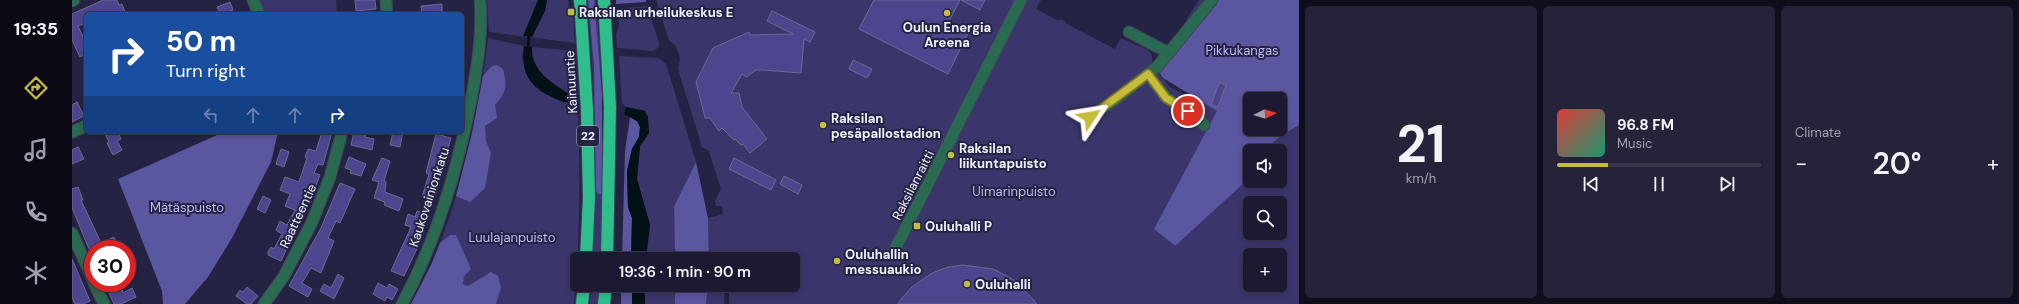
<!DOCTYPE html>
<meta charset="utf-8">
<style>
:root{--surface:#1c1a32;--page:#25233a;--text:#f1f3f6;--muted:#a0a1ac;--line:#3a384d;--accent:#c7bb3c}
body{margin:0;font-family:"DM Sans",sans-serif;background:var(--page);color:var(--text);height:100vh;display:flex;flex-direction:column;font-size:15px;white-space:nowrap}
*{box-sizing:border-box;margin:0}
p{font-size:13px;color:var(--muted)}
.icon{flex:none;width:22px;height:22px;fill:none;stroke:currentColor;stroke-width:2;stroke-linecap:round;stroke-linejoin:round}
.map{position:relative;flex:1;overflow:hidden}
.panel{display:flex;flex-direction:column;gap:6px;padding:6px;background:#0f0e1c;width:720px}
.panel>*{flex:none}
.hud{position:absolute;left:12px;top:12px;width:380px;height:122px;border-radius:6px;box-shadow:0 2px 6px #0003,0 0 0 1px var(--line);background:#1a4fa0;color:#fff;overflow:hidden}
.needle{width:26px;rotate:85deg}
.buttons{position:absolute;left:1171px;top:92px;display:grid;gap:8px}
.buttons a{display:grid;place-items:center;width:44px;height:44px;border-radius:6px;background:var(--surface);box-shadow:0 2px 6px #0003,0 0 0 1px var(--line);font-size:20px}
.speed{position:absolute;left:12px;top:240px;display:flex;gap:8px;font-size:20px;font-weight:700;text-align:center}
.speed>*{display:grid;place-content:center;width:52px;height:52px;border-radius:50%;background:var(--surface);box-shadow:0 2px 6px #0003,0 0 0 1px var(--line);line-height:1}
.speed .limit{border:6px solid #d22;background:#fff;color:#111}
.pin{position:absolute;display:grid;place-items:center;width:34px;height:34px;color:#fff;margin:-17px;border:2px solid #fff;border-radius:50%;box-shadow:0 1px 4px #0007}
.me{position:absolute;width:44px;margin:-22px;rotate:57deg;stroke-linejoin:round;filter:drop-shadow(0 0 3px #0008)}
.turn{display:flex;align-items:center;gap:14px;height:84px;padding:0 16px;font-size:18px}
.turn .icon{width:52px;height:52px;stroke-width:2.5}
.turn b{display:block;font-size:28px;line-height:34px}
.lanes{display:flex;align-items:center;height:38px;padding:0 16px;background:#0003;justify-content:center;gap:20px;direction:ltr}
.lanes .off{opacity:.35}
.big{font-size:30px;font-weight:600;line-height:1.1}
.panel .tile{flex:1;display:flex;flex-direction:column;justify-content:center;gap:6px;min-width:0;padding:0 14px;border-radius:6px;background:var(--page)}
.panel .dial{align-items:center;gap:0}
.dial b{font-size:52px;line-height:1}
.song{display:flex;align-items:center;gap:12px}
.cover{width:48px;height:48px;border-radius:6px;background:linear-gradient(135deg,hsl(0 70% 55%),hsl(160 70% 35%))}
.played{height:4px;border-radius:2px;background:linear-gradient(90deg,var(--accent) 25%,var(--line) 25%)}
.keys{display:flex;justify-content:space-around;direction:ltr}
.heat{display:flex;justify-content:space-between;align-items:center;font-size:22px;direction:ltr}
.panel .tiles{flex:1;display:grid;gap:6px;grid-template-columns:repeat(3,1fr)}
.trip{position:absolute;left:498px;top:252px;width:230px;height:40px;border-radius:6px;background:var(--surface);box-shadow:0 2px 6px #0003,0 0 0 1px var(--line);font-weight:600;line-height:40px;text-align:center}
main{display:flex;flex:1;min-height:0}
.menu{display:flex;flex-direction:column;width:72px;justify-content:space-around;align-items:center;background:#0b0a14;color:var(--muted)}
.menu .icon{width:28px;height:28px}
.menu .active{color:var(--accent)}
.menu b{font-size:18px;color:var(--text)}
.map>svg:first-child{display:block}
</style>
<main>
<nav class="menu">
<b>19:35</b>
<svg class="icon active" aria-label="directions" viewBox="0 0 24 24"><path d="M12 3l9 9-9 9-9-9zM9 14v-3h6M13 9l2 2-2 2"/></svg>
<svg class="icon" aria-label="music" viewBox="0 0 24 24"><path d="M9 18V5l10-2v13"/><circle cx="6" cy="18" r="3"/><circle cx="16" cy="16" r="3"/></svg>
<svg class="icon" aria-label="phone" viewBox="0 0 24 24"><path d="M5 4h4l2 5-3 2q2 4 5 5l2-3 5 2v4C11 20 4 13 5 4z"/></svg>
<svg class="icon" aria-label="climate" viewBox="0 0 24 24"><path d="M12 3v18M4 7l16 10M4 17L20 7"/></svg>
</nav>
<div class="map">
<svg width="1227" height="304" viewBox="0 0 1227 304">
<rect width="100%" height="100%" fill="#252343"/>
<g fill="#3a366c" fill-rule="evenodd">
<polygon points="187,0 264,0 265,14 193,14"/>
<polygon points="415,0 496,0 498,17 501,17 503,43 417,32"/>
<path d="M 515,0 L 524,0 C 532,87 531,172 529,259 L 521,259 C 524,172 524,86 515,0 Z"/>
<path d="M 584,0 L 969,0 L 964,9 L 987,21 L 988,19 L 993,21 L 993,23 L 1043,49 L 1049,38 L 1076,50 L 1080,56 L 1080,65 L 1098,87 L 1128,103 L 1111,74 L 1227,0 L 1208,99 L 1178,99 L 1145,112 L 1082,229 L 1103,246 L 1178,162 L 1178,181 L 1208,181 L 1208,151 L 1191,151 L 1209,136 L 1227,125 L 1227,304 L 657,304 L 657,285 L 721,285 L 721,259 L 637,259 L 636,218 L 651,214 L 650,206 L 644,206 L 643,201 L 649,189 L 637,151 L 630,147 L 606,69 L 608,58 L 604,46 L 597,40 ZM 1178,203 L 1208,203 L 1208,233 L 1178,233 ZM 1178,255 L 1208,255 L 1208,285 L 1178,285 Z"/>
<polygon points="1127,0 1133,0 1117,19 1114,20"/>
<polygon points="575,6 587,43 587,47 581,51 545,48 544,34 547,27 546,9"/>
<path d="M 416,38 L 452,46 L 450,58 L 468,91 L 492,103 L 501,96 C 482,85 458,71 460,47 L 503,51 C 508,136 510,220 502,304 L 339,304 C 346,291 354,277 360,263 C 390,193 407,115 416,38 Z"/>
<polygon points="547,56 586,58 594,64 624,162 602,206 603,259 574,259 578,225 565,179 568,146 577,133 573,111 554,107 550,103"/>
<polygon points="519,285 528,285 526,304 518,304"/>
<rect x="573" y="285" width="30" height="19"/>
<polygon points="636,285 653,285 652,304 634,304"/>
</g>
<g fill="#5b56a0" fill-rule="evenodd">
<polygon points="516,0 522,0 530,94 530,191 529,194 526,194 524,191 522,65"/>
<polygon points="544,0 574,0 574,2 544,4"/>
<path d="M 1146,0 L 1227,0 L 1227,125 L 1209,136 L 1191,151 L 1178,151 L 1178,162 L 1173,167 L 1172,183 L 1103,246 L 1082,229 L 1145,111 L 1091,78 L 1087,72 ZM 1178,99 L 1208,99 L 1208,129 L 1178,129 Z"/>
<path d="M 425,65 L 431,69 C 435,87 435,91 423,105 L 425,118 L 413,126 L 414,141 L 419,153 L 413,188 L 398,202 L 384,196 L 400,133 L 411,76 L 420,66 Z"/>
<polygon points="558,117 565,121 568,127 567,137 560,149 555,171 556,207 560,218 559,259 550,259 553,151"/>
<polygon points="152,132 206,132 199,162 160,238 136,277 113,304 91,304 90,291 46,179"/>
<polygon points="624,162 636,218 637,259 603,259 602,206"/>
<polygon points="378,235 384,235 399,269 392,276 391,284 396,286 419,272 426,276 429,288 424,304 339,304 359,265 368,243"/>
<rect x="549" y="285" width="11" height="19"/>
<polygon points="603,285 636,285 634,304 603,304"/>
</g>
<g fill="#041116">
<polygon points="466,0 475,0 473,11 460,37 451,36"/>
<path d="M 452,46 L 460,47 C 458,71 482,85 501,96 L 501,103 C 492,103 486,100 478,96 C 455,85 449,70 452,46 Z"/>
<polygon points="554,107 573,111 576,117 577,133 568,146 565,179 578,225 574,259 559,259 560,218 556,207 555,171 560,149 567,137 568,127 565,121 552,114"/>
<rect x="560" y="285" width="13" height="19"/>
</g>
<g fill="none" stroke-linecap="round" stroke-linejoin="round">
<polyline stroke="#041116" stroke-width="2.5" points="456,50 457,33"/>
</g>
<g fill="#4c468f" stroke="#6a6b90">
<polygon points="31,0 45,0 47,5 50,4 53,12 48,14 14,14 14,23 6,26 14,43 14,54 8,57 0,40 0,14"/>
<polygon points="283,0 303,0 304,9 284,11"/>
<polygon points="802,0 888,0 876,23 896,33 876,74 787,29"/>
<polygon points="889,0 913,0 908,10"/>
<polygon points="158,2 161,10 148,14 145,7"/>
<polygon points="370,4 370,11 350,13 349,6"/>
<polygon points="700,11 743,32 738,42 732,39 729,73 691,70 684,70 674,77 670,74 659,93 667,93 670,107 695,139 678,153 671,144 669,145 663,139 662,140 650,128 647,131 638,118 633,118 624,82 641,48 677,32 678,35 721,34 695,21"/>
<polygon points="781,60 800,69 795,78 777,69"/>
<polygon points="1147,83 1154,85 1146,107 1139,105"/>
<polygon points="5,102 12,116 0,122 0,105"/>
<polygon points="32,132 46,132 49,139 45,141 50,150 41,155 35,143 37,142"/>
<polygon points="250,132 260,132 251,165 246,164 242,173 248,175 243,188 209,261 196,255 196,252 199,247 202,249 210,234 204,230 208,221 215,225 223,210 213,206 218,194 208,190 213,177 227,182 235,158 233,157 236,149 244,151"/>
<polygon points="282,132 294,132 293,137 302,139 300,150 279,145"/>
<polygon points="321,132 331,132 328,147 318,145"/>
<polygon points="364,134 379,138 361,201 350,197 357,174 354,173"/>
<polygon points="6,147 12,159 0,164 0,150"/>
<polygon points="209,149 217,152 212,167 204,164"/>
<polygon points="277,157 294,164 289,176 278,173 279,170 273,168"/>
<polygon points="310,158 318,161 312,181 314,182 313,192 331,199 327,211 312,205 313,202 302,198 307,182 300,180"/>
<polygon points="662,158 704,180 699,190 657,169"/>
<polygon points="712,176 730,185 726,194 708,184"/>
<polygon points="268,183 283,189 268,223 264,221 256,238 262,241 249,273 239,268 230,283 240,289 236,297 217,286 249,228"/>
<polygon points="6,187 11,200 9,200 29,243 42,237 47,249 17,249 0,208 0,189"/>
<polygon points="191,196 199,200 193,213 185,209"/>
<polygon points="345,211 356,215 349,240 332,276 319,271 339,227 333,225 336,214 343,217"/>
<polygon points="0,259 18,301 11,304 3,304 0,298"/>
<polygon points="891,265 921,269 935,276 945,282 965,304 826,304 830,298 840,287 860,273 876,267"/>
<polygon points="266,274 272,278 262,299 248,291 252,284 259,288"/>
<polygon points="306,283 315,288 317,284 326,289 320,300 315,297 313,301 301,294"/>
<polygon points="49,287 51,293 60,288 64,297 49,304 42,304 37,293"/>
<polygon points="175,287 186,296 179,304 175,304 164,296 168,290 171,292"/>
</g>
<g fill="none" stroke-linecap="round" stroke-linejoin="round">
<g stroke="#41405d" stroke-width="13">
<g id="minor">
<polyline points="181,0 187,14"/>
<polyline points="314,0 315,14"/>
<polyline points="0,1 2,0"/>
<polyline points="1057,32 1097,53"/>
<polyline points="1076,74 1094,98 1126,118 1132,125"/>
<polyline points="1018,117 1040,102 1085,67 1140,0"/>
<polyline points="0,132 14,126"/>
<polyline points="0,233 21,280"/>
<polyline points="821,253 949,0"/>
<polyline points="22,283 32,304"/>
<polyline points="192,304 212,276 240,222 258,177 270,132"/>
<path d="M 330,304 C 365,240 385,171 399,100 C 405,68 411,33 408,0"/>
</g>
</g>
<g stroke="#41405d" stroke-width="14">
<g id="highway">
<polyline points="508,0 515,109 517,197 514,259"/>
<polyline points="532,0 538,107 535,259"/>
<polyline points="510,304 512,285"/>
<polyline points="532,304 534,285"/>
</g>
</g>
<use href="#minor" stroke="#296a50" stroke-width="11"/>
<use href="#highway" stroke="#2ebe8c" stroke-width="12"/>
</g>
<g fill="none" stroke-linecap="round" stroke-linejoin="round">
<g stroke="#817a27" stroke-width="10">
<polyline id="route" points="1018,117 1076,74 1094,98 1116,111"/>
</g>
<use href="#route" stroke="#c7bb3c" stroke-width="7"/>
</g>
<g fill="#c7bb3c" stroke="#252343" stroke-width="1.5">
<rect x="495" y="8" width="8" height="8" rx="2"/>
<circle cx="875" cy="13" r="4"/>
<circle cx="751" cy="125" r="4"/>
<circle cx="879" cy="155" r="4"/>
<rect x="841" y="222" width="8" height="8" rx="2"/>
<circle cx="765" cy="261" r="4"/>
<circle cx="895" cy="284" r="4"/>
</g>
<g text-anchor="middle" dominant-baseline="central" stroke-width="4" stroke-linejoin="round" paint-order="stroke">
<rect fill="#252343" stroke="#b2b2c5" stroke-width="1" x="505" y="126" width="22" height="20" rx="3"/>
<g font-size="12" font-weight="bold" fill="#eff0fd">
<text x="516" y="136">22</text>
</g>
<g font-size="13" font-weight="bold" fill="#eff0fd" stroke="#252343" text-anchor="start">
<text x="507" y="12">Raksilan urheilukeskus E</text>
<text x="875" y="27" text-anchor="middle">Oulun Energia<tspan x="875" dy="15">Areena</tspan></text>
<text x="759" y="118">Raksilan<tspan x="759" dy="15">pesäpallostadion</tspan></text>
<text x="887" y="148">Raksilan<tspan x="887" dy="15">liikuntapuisto</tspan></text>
<text x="853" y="226">Ouluhalli P</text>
<text x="773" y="254">Ouluhallin<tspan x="773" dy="15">messuaukio</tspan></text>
<text x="903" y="284">Ouluhalli</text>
</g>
<g font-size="13" fill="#bbbbf9" stroke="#252343">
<text x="1170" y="50">Pikkukangas</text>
<text x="942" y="191">Uimarinpuisto</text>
<text x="115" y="207">Mätäspuisto</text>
<text x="440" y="237">Luulajanpuisto</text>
</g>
<g font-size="13" fill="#eff0fd" stroke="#252343">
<text transform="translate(499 82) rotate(-93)">Kainuuntie</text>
<text transform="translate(841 185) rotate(-63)">Raksilanraitti</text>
<text transform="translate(357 197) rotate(-72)">Kaukovainionkatu</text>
<text transform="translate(226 216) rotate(-65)">Raatteentie</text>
</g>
</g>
</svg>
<div class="buttons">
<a><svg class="needle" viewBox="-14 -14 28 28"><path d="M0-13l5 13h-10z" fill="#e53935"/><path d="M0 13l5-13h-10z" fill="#a0a1ac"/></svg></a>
<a><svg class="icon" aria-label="sound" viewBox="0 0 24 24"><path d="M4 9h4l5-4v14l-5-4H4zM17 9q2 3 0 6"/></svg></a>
<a><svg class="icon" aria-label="search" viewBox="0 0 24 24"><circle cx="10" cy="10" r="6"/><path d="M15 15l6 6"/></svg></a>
<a>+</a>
</div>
<div class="speed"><div class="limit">30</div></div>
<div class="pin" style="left:1116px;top:111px;background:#d93025"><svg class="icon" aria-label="arrive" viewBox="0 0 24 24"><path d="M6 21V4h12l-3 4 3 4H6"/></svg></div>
<svg class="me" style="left:1018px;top:117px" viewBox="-20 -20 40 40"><path d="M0-17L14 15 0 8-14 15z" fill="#c7bb3c" stroke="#fff" stroke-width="4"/></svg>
<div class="trip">19:36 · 1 min · 90 m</div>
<div class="hud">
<div class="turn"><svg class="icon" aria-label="right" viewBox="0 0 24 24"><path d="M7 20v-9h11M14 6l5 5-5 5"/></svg><div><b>50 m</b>Turn right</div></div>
<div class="lanes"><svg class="icon off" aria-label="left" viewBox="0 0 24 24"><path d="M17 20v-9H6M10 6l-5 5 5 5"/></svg><svg class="icon off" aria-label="ahead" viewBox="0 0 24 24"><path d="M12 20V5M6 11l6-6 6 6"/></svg><svg class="icon off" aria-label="ahead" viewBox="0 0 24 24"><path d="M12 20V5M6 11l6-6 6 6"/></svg><svg class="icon" aria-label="right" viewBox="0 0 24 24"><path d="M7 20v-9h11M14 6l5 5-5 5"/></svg></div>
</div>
</div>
<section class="panel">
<div class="tiles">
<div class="tile dial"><b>21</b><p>km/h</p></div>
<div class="tile">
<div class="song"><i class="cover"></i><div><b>96.8 FM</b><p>Music</p></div></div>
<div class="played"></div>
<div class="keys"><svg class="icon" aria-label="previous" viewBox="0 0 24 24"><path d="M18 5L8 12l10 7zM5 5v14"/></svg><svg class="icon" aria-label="pause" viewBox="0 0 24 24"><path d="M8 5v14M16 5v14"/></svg><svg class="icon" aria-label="next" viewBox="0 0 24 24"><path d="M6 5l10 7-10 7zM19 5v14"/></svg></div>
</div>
<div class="tile"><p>Climate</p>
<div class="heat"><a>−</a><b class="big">20°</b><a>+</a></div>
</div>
</div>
</section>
</main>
